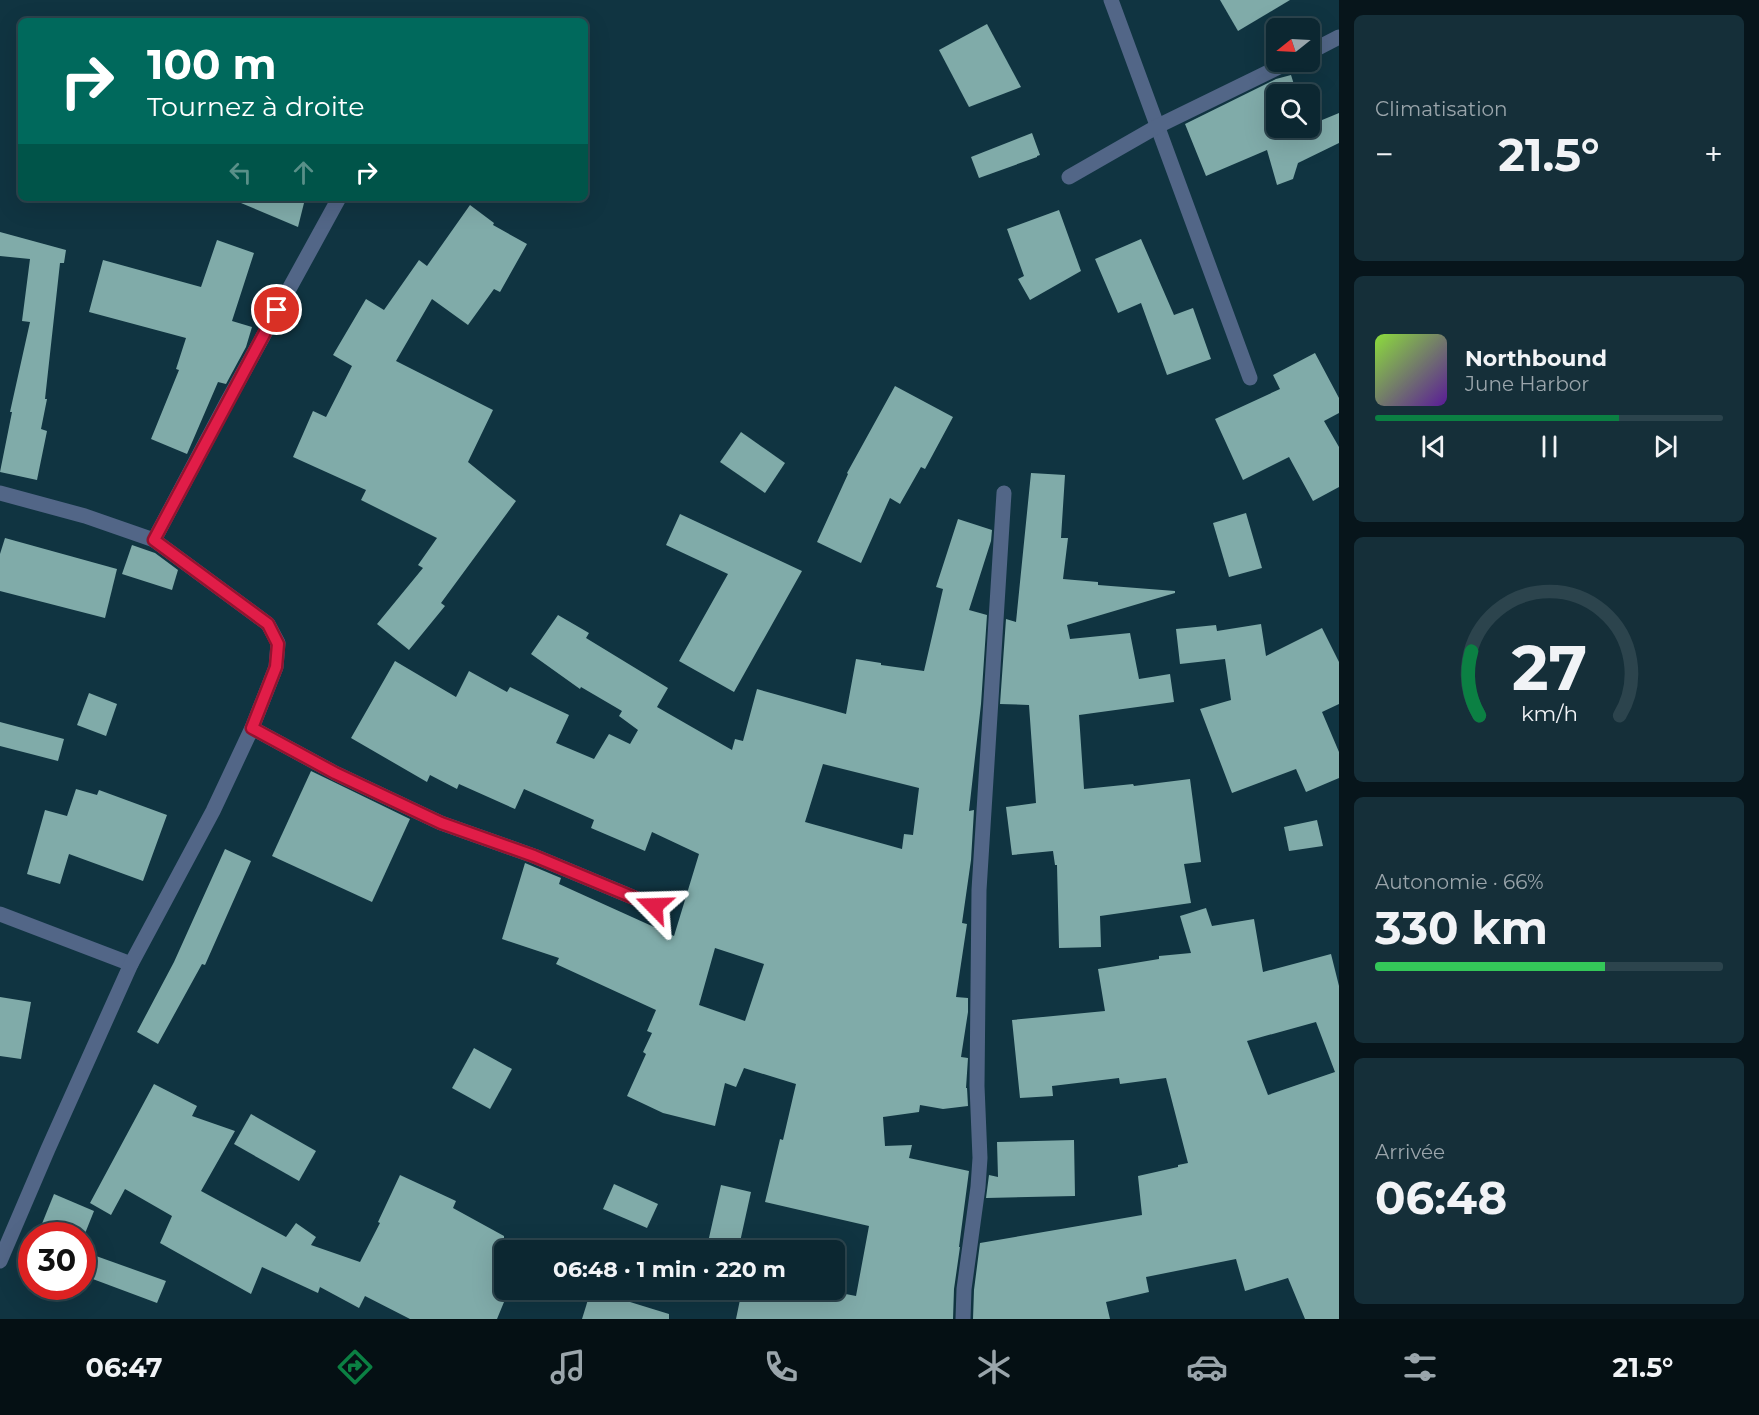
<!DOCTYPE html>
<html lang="fr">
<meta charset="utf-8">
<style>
:root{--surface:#0c2731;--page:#152f39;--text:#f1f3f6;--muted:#9aa5ab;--line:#2c444d;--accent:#0b8043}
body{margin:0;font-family:Montserrat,sans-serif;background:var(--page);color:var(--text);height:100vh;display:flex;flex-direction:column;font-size:22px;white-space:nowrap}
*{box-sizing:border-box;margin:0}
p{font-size:20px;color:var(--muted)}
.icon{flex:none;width:33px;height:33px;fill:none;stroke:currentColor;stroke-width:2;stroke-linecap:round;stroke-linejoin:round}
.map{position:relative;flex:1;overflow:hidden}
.drawer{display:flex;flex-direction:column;gap:15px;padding:15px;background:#07151b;width:420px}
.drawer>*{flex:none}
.top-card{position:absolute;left:18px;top:18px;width:570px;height:183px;border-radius:9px;box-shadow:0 6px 24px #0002,0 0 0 2px var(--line);background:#00695c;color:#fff;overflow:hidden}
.needle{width:39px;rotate:252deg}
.controls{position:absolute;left:1266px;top:18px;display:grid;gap:12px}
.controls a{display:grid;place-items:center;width:54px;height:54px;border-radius:9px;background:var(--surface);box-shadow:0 6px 24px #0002,0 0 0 2px var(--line);font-size:30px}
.speed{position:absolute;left:18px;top:1222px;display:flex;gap:12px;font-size:30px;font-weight:700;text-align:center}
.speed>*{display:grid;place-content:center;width:78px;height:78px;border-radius:50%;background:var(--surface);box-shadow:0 6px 24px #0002,0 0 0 2px var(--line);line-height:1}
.speed .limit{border:9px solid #d22;background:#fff;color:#111}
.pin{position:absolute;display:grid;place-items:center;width:51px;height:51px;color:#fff;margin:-26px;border:3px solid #fff;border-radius:50%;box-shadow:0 2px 6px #0007}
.me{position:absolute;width:66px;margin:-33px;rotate:292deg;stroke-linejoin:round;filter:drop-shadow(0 0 4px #0008)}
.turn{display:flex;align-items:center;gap:21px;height:126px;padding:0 30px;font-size:27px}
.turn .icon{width:78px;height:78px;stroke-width:2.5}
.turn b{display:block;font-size:42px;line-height:51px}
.lanes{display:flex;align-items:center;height:57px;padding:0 30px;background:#0003;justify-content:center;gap:30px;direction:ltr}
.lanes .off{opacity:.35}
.big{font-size:45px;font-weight:700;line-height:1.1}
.drawer .widget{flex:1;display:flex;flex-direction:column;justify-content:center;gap:9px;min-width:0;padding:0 21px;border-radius:9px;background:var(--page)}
.drawer .dial{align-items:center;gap:0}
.dial svg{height:156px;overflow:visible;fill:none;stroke:var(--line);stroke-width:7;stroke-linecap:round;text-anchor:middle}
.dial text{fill:var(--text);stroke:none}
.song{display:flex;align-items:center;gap:18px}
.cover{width:72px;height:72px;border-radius:9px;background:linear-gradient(135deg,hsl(90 70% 55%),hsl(270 70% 35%))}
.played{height:6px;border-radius:3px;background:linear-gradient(90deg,var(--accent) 70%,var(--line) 70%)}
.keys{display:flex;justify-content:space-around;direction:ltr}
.heat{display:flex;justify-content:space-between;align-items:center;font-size:33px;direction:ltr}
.charge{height:9px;border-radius:4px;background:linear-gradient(90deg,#34c759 66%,var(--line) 0)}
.trip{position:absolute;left:494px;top:1240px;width:351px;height:60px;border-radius:9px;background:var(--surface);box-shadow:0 6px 24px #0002,0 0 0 2px var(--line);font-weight:700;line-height:60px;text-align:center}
.menu{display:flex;height:96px;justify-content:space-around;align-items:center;background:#051014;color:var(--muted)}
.menu .icon{width:42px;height:42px}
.menu .current{color:var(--accent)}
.menu b{font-size:27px;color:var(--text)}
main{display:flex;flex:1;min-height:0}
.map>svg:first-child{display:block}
</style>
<main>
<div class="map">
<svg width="1339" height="1319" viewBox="0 0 1339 1319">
<rect width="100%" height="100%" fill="#103441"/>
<g fill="#80aba9" fill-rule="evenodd">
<polygon points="1220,0 1290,0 1238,31"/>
<polygon points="987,24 1021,87 969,107 939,50"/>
<polygon points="1291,75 1297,94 1276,94 1276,128 1310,128 1310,125 1339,113 1339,143 1298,163 1293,179 1277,185 1267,150 1206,176 1185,124 1276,79"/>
<polygon points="1032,133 1040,155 1037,156 1037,157 979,178 971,157"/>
<polygon points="229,198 287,198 304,203 298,227"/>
<polygon points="470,205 494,223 493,225 527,244 500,292 494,289 468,325 432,299 396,361 493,410 468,462 516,501 441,603 445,606 409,650 377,624 423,568 418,565 437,538 361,500 366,490 293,457 313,411 326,417 352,366 333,355 366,299 384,310 419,260 427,266"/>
<polygon points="1059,210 1081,271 1030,300 1018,279 1024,276 1007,229"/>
<polygon points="0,232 66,250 64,263 60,263 45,399 47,399 41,429 47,431 37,480 0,472 12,412 10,412 30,322 22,321 30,259 0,256"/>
<polygon points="1141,239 1174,315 1193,308 1211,359 1167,375 1141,303 1118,313 1095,259"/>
<polygon points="217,240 254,253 232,321 252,327 246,347 226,384 218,382 187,454 151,439 179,370 176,369 186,338 89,312 103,260 201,287"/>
<polygon points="1315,353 1339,398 1339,413 1324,421 1339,447 1339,487 1313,501 1289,457 1243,480 1215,419 1280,389 1273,375"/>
<polygon points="895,386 953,417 925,469 921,467 900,504 890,498 861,563 817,542 848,474 847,473"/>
<polygon points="741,432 785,463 765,493 720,462"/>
<polygon points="1031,473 1065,475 1061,538 1068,538 1063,579 1098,582 1098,585 1175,591 1175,593 1067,625 1070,639 1130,633 1139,679 1170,674 1174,702 1079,715 1084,789 1133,784 1134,786 1190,779 1201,862 1184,864 1191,903 1100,916 1101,947 1059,948 1057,865 1055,865 1053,851 1012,855 1006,807 1036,803 1029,705 1000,704 1006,619 1016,622"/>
<polygon points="1246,513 1262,568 1229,577 1213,523"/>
<polygon points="680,514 802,571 734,692 679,661 728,574 666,545"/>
<path d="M 958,519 L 992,530 L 991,541 L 969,610 L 987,615 L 981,704 L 969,811 L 974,810 L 971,860 L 962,923 L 967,924 L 956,997 L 968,998 L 968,1012 L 961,1057 L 968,1058 L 966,1088 L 967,1088 L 968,1106 L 943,1109 L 920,1105 L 919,1112 L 883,1117 L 885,1146 L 912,1145 L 909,1158 L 969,1171 L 959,1247 L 960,1247 L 954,1289 L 953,1319 L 736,1319 L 742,1290 L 825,1290 L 856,1296 L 869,1226 L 765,1202 L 780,1139 L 783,1140 L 796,1084 L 744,1068 L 736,1087 L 725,1083 L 715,1126 L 663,1113 L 627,1096 L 646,1054 L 643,1052 L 652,1033 L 647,1031 L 656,1010 L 556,964 L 559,958 L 502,939 L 525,863 L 561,878 L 559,884 L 674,936 L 699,854 L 652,832 L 645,851 L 591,828 L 594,820 L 524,789 L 515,809 L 459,784 L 457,789 L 430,775 L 427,782 L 351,738 L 395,661 L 456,697 L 469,671 L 507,692 L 510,687 L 569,715 L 556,743 L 594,759 L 609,734 L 630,744 L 638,730 L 619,716 L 622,711 L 581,687 L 580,689 L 531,654 L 558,615 L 589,633 L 586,638 L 668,688 L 657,707 L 732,750 L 735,739 L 743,741 L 757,689 L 846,714 L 856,659 L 881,663 L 881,665 L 924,671 L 943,589 L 936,587 ZM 823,764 L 919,788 L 913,835 L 904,834 L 902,849 L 805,822 ZM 715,948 L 764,964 L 745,1021 L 699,1005 Z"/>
<polygon points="5,538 117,569 105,618 0,591 0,554"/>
<polygon points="132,545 155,553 178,570 172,590 122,574"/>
<polygon points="1261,624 1266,656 1322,628 1339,662 1339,704 1322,712 1339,752 1339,778 1306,792 1296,769 1232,793 1200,709 1231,700 1225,659 1180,664 1176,629 1216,625 1217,631"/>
<polygon points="89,693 117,704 106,736 77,725"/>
<polygon points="0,722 64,739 58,761 0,746"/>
<polygon points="311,771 410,819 372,902 272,856"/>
<polygon points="76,789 97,795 99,790 167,815 143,881 69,854 60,884 27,874 45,810 67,816"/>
<polygon points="1317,820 1323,846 1289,851 1284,827"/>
<polygon points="225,849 251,861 205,965 202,964 158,1044 137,1032 174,962"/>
<path d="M 1206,908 L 1212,926 L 1254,919 L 1263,972 L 1331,954 L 1339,986 L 1339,1319 L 1305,1319 L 1288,1278 L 1245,1291 L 1236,1259 L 1146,1277 L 1149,1292 L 1106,1302 L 1110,1319 L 973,1319 L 974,1290 L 980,1243 L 1142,1215 L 1138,1176 L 1178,1167 L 1178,1165 L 1188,1163 L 1166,1078 L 1120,1084 L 1119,1078 L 1052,1086 L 1053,1096 L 1020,1098 L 1012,1020 L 1105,1011 L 1098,969 L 1159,959 L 1159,956 L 1191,953 L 1180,916 ZM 1316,1022 L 1335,1072 L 1268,1095 L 1247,1041 Z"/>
<polygon points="0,997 31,1002 21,1059 0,1056"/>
<polygon points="474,1048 512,1069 490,1109 452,1088"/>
<polygon points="154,1084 197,1106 192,1116 235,1131 201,1191 286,1237 296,1223 316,1237 311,1245 360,1262 380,1223 378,1222 400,1175 456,1201 453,1208 504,1236 504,1302 497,1319 410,1319 365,1296 359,1308 320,1287 318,1293 262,1267 251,1294 160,1243 172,1216 125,1189 111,1215 90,1203"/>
<polygon points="251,1114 316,1151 299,1181 234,1144"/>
<polygon points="1074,1140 1075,1196 986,1198 989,1175 998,1177 997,1142"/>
<polygon points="614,1184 658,1204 647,1228 603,1209"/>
<polygon points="721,1185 751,1192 738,1251 706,1251"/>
<polygon points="54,1194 94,1211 84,1236 37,1236"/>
<polygon points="82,1251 166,1281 157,1303 82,1275"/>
<polygon points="591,1290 669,1314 669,1319 582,1319"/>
</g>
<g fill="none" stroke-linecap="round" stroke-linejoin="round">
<g stroke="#526687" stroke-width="15">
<polyline points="1111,0 1250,378"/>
<polyline points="1310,52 1339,37"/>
<polyline points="1069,177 1158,126 1289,62"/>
<polyline points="0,493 85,516 154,540 268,624 278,643 276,667 252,728 335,773 441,823 534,856 654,906"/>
<polyline points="154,540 226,404 339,198"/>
<polyline points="0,914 131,964"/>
<polyline points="0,1261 48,1149 131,964 213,811 252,728"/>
<polyline points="963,1319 964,1289 978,1187 980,1158 977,1086 979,890 1004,493"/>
</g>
</g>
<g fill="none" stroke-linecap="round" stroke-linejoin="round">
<g stroke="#92132f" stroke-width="15">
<polyline id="route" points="277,310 154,540 268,624 278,644 276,667 252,728 335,773 441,823 534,856 654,906"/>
</g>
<use href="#route" stroke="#e11d48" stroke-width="10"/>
</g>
</svg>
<div class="controls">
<a><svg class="needle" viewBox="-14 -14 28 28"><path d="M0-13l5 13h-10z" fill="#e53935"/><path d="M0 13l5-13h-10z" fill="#9aa5ab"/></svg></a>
<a><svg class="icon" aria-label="search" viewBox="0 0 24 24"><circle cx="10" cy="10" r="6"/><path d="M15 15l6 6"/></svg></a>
</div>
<div class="speed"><div class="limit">30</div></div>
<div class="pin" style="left:277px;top:310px;background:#d93025"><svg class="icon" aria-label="arrive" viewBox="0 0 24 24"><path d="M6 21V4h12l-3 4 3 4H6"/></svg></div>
<svg class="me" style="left:654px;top:906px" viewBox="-20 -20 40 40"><path d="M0-17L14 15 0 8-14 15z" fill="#e11d48" stroke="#fff" stroke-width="4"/></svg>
<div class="trip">06:48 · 1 min · 220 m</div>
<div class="top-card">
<div class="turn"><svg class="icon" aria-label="right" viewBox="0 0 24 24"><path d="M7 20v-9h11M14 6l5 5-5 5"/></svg><div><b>100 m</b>Tournez à droite</div></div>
<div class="lanes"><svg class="icon off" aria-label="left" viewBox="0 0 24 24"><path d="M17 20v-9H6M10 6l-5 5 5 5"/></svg><svg class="icon off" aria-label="ahead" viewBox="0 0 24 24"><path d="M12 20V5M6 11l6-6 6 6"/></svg><svg class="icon" aria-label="right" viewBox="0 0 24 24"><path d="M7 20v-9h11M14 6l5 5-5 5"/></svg></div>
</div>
</div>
<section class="drawer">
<div class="widget"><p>Climatisation</p>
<div class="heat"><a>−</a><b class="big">21.5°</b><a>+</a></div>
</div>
<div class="widget">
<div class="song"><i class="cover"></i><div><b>Northbound</b><p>June Harbor</p></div></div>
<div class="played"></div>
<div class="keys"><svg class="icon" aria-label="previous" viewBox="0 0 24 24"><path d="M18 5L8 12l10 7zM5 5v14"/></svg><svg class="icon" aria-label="pause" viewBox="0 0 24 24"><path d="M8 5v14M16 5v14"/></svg><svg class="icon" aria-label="next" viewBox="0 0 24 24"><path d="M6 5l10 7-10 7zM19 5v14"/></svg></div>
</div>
<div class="widget dial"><svg viewBox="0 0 100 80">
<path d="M14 69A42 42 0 1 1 86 69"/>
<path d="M14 69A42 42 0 0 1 10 36" stroke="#0b8043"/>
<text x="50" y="56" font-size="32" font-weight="700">27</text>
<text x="50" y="72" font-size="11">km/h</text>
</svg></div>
<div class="widget"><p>Autonomie · 66%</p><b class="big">330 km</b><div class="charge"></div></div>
<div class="widget"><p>Arrivée</p><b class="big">06:48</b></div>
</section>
</main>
<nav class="menu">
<b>06:47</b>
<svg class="icon current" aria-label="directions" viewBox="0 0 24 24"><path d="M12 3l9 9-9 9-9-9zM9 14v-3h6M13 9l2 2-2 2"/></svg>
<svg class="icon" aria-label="music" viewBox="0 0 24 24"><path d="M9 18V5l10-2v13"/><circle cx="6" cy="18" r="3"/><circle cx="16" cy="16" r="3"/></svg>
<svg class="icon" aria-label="phone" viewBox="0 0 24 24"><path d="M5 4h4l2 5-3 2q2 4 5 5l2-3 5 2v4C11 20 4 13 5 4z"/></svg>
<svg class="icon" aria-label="climate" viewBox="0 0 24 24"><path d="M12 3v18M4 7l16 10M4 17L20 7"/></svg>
<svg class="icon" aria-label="car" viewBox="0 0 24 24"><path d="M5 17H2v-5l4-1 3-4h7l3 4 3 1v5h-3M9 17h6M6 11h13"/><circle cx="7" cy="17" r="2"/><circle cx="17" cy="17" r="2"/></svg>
<svg class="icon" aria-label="filters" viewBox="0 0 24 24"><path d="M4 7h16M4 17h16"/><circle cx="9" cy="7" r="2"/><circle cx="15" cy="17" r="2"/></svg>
<b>21.5°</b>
</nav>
